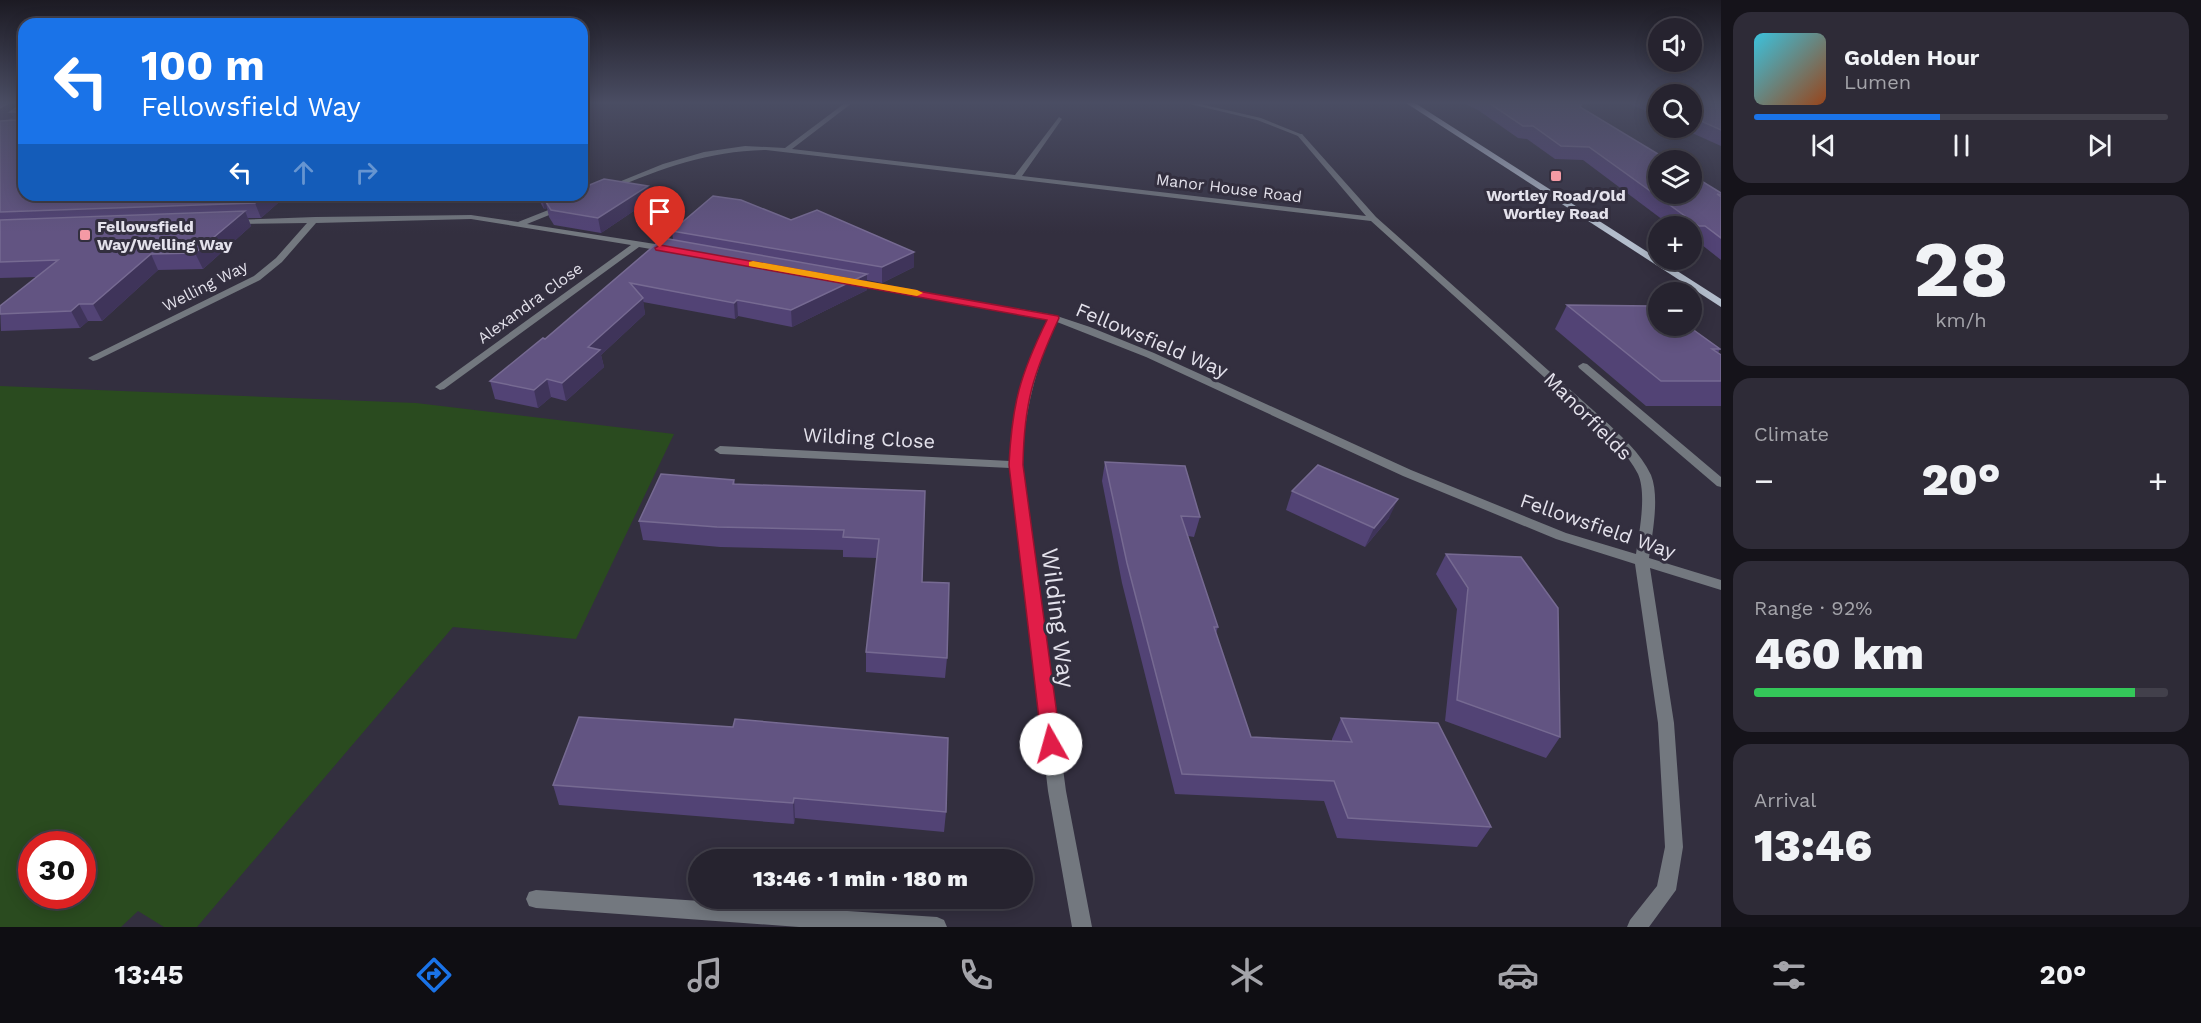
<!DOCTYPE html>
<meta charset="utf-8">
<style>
:root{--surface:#26232f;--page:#2e2b37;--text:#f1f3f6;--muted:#a4a4aa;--line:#42404b;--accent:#1a73e8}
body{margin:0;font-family:"Work Sans",sans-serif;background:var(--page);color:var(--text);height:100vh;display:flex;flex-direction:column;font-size:22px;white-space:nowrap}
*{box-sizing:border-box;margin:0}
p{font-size:20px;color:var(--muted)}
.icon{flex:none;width:33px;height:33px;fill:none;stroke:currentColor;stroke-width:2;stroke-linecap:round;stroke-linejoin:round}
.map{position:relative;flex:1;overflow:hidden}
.panel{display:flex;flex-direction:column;gap:12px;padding:12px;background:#15131a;width:480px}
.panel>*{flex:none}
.hud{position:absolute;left:18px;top:18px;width:570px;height:183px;border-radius:18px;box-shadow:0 3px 15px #0003,0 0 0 2px var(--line);background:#1a73e8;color:#fff;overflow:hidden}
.controls{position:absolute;left:1648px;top:18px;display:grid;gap:12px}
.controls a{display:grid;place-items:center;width:54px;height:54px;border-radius:50%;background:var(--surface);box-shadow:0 3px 15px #0003,0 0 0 2px var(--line);font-size:30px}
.speed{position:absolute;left:18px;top:831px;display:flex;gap:12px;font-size:30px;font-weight:700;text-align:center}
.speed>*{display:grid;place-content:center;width:78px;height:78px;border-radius:50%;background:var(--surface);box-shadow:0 3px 15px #0003,0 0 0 2px var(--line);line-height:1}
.speed .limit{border:9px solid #d22;background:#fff;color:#111}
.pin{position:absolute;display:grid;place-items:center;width:51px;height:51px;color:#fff;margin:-62px -26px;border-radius:50% 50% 50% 0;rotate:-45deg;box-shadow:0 0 6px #0007}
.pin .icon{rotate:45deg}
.me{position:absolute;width:66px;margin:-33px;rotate:353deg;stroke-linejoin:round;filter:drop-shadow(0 0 4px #0008)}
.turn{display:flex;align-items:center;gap:21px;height:126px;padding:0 24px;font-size:27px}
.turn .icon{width:78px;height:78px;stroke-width:2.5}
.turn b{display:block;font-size:42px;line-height:51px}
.lanes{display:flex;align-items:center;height:57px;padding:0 24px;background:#0003;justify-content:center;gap:30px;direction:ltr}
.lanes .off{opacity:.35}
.big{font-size:45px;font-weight:800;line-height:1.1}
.panel .widget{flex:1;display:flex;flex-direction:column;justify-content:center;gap:9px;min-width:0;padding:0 21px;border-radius:18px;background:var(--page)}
.panel .dial{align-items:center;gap:0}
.dial b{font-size:78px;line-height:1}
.song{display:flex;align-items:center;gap:18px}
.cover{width:72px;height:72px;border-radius:9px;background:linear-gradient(135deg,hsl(190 70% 55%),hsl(20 70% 35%))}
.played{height:6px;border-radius:3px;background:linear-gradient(90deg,var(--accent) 45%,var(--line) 45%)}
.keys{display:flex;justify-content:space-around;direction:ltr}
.heat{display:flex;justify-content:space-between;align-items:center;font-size:33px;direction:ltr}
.charge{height:9px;border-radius:4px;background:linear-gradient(90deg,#34c759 92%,var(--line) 0)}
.trip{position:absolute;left:688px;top:849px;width:345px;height:60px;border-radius:30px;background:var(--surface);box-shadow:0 3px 15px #0003,0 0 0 2px var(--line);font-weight:800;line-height:60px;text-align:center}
.tab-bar{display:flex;height:96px;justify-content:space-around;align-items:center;background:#0f0e13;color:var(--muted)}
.tab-bar .icon{width:42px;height:42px}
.tab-bar .current{color:var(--accent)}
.tab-bar b{font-size:27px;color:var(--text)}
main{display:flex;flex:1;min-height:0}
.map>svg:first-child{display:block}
</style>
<main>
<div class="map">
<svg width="1721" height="927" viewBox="0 0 1721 927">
<rect width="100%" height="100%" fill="#332f3f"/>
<path fill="#2a4b1f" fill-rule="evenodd" d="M 0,386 L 416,403 L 674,434 L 576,639 L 453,627 L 197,927 L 164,927 L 138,911 L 121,927 L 0,927 ZM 32,844 L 82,844 L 82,896 L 32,896 Z"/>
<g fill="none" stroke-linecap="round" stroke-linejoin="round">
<g fill="#73787f" fill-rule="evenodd">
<polygon points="1186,103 1196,103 1261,118 1303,135 1298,136 1257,120"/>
<polygon points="1583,363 1587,364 1721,477 1721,487 1717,486 1579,368 1578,366"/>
</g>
<g fill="#73787f" fill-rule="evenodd">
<path d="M 845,103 L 852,103 L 792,149 L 1015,175 L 1059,117 L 1062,119 L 1022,176 L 1366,216 L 1297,135 L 1302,134 L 1376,217 L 1603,419 C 1620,435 1641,453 1651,475 C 1660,497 1652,535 1649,558 L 1721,580 L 1721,590 L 1650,568 L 1674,723 L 1683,847 L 1676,890 L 1649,927 L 1627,927 L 1630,920 L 1657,886 L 1665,847 L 1658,723 L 1635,564 L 1556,539 L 1403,476 L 1146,357 L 1057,322 C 1035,368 1024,414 1022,465 L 1066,791 L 1092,927 L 1072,927 L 1048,791 L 1010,468 L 720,454 L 714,450 L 720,446 L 1010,461 C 1014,410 1026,365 1048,320 L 853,284 L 850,283 L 850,279 L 1054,315 L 1090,327 L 1154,353 L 1411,470 L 1566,533 L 1636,554 C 1639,533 1647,494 1638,474 C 1628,454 1610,439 1595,423 L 1371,221 L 766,150 C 710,151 662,168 611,190 L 604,188 L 663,164 L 704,152 L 745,146 L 785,148 Z"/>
<polygon points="561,205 564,205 564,209 527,224 668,246 672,249 668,252 639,247 444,389 440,390 435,387 631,245 471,219 316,223 282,262 260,280 97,360 93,361 88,358 254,276 276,258 307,223 235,224 232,224 232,220 315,217 471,215 518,222"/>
<polygon points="536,890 937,917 944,920 947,927 799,927 536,908 529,906 526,899 529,892"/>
</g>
<polygon fill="#b3bdcc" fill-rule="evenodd" points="1406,103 1415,103 1721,299 1721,307"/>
</g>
<g fill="#524375">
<polygon points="0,103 24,103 24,195 287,195 261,218 248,218 251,226 203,269 158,270 102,321 88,321 80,328 1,331 0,306 37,277 0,278"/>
<polygon points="1463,103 1583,103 1581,107 1721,193 1721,260 1697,241 1692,241 1692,226 1671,226 1583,160 1555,159 1527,139 1518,138 1478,110"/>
<polygon points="1628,103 1659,103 1659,117"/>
<polygon points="1692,103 1721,103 1721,146 1681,128 1692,128"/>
<polygon points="588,185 650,200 601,233 554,225 549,217 547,208 544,209 536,195 582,195"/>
<polygon points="672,231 914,267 882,283 867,280 867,290 792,327 738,316 735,319 643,302 645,314 601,355 604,367 566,401 551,397 538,408 495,399 490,381 673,240"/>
<polygon points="1567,305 1659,310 1720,349 1718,353 1721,355 1721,406 1646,406 1555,329"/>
<polygon points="1105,462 1200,517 1194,537 1188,536 1218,627 1216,633 1251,737 1332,741 1332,739 1341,718 1491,827 1477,847 1337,838 1324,801 1175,794 1122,583 1102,481"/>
<polygon points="734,480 735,484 925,491 922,582 947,658 945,678 866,672 866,652 877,558 843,557 843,550 720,547 643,540 639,521"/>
<polygon points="1292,491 1389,518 1365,547 1286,510"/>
<polygon points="1446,554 1560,737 1546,758 1445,721 1457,609 1436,574"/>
<polygon points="579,717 946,812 944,832 795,818 794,824 559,805 553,785"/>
</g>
<g fill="#3f345a">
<polygon points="9,103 21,103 19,112 10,112 13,117 0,124 0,108"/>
<polygon points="587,177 589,191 582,194 582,178"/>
<polygon points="648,186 650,200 601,233 598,218"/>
<polygon points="265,195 287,195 261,218 255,203"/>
<polygon points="542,195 579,195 546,202 547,208 544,209"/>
<polygon points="245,211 251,226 203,269 195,253"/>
<polygon points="914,252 914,267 882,283 882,267"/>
<polygon points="151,254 158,270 102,321 93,304"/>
<polygon points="867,274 867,290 792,327 791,310"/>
<polygon points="643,298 645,314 601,355 604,367 566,401 562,383 588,347"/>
<polygon points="737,300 738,316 735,319 734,303"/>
<polygon points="79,304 88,321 80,328 71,311"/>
<polygon points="547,379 551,397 538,408 534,390"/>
<polygon points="1398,499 1389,518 1365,547 1374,528"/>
<polygon points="794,798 795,818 794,824 793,803"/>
</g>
<g fill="#625482" stroke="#766a92" stroke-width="1.5">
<polygon points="0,103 9,103 0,108"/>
<polygon points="19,103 24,103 24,195 265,195 255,203 0,212 0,121 17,120 19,112 10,112 20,105"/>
<polygon points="1489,103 1582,103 1580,107 1668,160 1659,160 1659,194 1692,194 1692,175 1721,193 1721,195 1717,194 1721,197 1721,238 1705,226 1699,226 1589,147 1561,146 1533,126 1523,126"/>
<polygon points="1692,103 1721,103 1721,130 1692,117"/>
<polygon points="604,179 648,186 598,218 551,210 546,202 564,195 582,195 582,188"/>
<polygon points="713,196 741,200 791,220 817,210 914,252 882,267 672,231"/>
<polygon points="245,211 195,253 151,254 93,304 79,304 71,311 0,314 0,306 58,260 0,262 0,220"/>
<polygon points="663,238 867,274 791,310 737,300 734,303 630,283 643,298 588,347 600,350 562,383 547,379 534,390 490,381 543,338 545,339"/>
<polygon points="1567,305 1652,306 1659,310 1659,326 1688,326 1720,349 1712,349 1721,355 1721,381 1661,381"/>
<polygon points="1105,462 1185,466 1200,517 1181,516 1218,627 1214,627 1251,737 1352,742 1341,718 1438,723 1491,827 1348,818 1334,781 1182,774 1127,563"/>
<polygon points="1318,465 1398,499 1374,528 1292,491"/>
<polygon points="661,474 734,480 733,484 925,491 922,582 949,583 947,658 866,652 879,539 843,537 844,530 717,527 639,521"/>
<polygon points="1446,554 1521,557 1558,608 1560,737 1457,700 1468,588"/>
<polygon points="579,717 733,727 735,719 948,738 946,812 794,798 793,803 553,785"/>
</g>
<linearGradient id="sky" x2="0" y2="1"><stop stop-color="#1c1a23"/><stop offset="0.44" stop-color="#4a4d63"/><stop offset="1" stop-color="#4a4d63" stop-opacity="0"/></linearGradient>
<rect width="1721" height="233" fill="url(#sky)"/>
<path fill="#e11d48" stroke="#92132f" stroke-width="1.5" d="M 660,245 L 1058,316 L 1059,318 C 1033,374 1024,403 1023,465 L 1061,744 L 1058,750 L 1051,752 L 1044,750 L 1042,744 L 1009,465 C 1012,404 1020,375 1047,320 L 656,250 L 655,248 Z"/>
<polygon fill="#f59e0b" points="753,261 917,290 923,293 917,296 749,266 749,262"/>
<g fill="#f49aa5" stroke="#332f3f" stroke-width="2">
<rect x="1550" y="170" width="12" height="12" rx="3"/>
<rect x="79" y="229" width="12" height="12" rx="3"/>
</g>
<g text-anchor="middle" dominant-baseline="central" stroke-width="6" stroke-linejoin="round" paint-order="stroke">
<g font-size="16" fill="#e4e2ec" stroke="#332f3f">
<text transform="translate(1229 188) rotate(7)">Manor House Road</text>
<text transform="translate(205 286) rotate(-27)">Welling Way</text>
<text transform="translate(530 303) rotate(-36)">Alexandra Close</text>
</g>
<g font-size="16" font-weight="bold" fill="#e4e2ec" stroke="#332f3f">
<text x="1556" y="195">Wortley Road/Old<tspan x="1556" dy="18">Wortley Road</tspan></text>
<text x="97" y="226" text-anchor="start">Fellowsfield<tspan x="97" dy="18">Way/Welling Way</tspan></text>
</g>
<g font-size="20" fill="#e4e2ec" stroke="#332f3f">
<text transform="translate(1152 340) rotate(23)">Fellowsfield Way</text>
<text transform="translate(1588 416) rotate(45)">Manorfields</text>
<text transform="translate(869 438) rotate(3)">Wilding Close</text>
<text transform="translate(1598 526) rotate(19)">Fellowsfield Way</text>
</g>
<g font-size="24" fill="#e4e2ec" stroke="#332f3f">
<text transform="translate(1058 618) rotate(83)">Wilding Way</text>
</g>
</g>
</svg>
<div class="controls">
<a><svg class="icon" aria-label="sound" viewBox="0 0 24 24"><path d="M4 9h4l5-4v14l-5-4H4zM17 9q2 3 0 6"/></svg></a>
<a><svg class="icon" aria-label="search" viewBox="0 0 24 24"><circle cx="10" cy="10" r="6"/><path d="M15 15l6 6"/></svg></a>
<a><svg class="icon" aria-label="layers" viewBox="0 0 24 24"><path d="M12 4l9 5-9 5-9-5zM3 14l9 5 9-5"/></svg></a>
<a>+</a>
<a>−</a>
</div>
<div class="speed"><div class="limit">30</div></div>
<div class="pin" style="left:660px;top:248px;background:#d93025"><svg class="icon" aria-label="arrive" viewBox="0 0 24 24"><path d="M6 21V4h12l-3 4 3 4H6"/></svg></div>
<svg class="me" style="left:1051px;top:744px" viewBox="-20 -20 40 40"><circle r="19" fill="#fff"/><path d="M0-13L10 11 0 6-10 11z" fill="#e11d48"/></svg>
<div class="trip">13:46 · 1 min · 180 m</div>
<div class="hud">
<div class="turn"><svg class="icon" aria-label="left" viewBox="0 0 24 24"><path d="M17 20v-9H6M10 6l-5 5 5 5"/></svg><div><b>100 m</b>Fellowsfield Way</div></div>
<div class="lanes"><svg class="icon" aria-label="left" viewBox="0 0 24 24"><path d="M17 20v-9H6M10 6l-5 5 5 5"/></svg><svg class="icon off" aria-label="ahead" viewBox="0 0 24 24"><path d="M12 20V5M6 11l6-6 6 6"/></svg><svg class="icon off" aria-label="right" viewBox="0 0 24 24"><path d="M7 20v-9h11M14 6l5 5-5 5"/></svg></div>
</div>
</div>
<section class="panel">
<div class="widget">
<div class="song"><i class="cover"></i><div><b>Golden Hour</b><p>Lumen</p></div></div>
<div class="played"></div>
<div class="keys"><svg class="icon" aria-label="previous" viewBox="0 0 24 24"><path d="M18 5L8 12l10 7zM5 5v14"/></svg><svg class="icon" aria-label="pause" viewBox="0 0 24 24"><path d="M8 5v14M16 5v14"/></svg><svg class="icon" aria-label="next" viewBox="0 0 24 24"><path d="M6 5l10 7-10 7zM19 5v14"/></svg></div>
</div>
<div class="widget dial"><b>28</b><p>km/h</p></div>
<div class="widget"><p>Climate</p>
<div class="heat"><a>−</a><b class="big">20°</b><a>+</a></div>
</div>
<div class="widget"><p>Range · 92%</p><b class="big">460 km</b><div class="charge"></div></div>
<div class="widget"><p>Arrival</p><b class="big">13:46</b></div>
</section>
</main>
<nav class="tab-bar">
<b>13:45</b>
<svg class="icon current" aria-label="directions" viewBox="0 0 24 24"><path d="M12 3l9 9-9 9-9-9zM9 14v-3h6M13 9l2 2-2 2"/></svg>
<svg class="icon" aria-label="music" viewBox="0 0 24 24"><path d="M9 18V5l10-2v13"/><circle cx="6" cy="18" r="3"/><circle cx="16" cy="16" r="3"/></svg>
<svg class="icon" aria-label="phone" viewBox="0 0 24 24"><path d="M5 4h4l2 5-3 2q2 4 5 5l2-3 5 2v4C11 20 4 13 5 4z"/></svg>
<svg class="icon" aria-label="climate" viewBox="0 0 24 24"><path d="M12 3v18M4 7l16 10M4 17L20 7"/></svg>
<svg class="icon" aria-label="car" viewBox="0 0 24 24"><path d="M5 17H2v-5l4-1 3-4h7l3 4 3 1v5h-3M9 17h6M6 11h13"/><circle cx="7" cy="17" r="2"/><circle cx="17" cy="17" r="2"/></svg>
<svg class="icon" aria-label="filters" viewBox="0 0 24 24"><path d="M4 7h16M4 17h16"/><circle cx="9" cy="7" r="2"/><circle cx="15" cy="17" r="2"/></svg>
<b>20°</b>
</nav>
